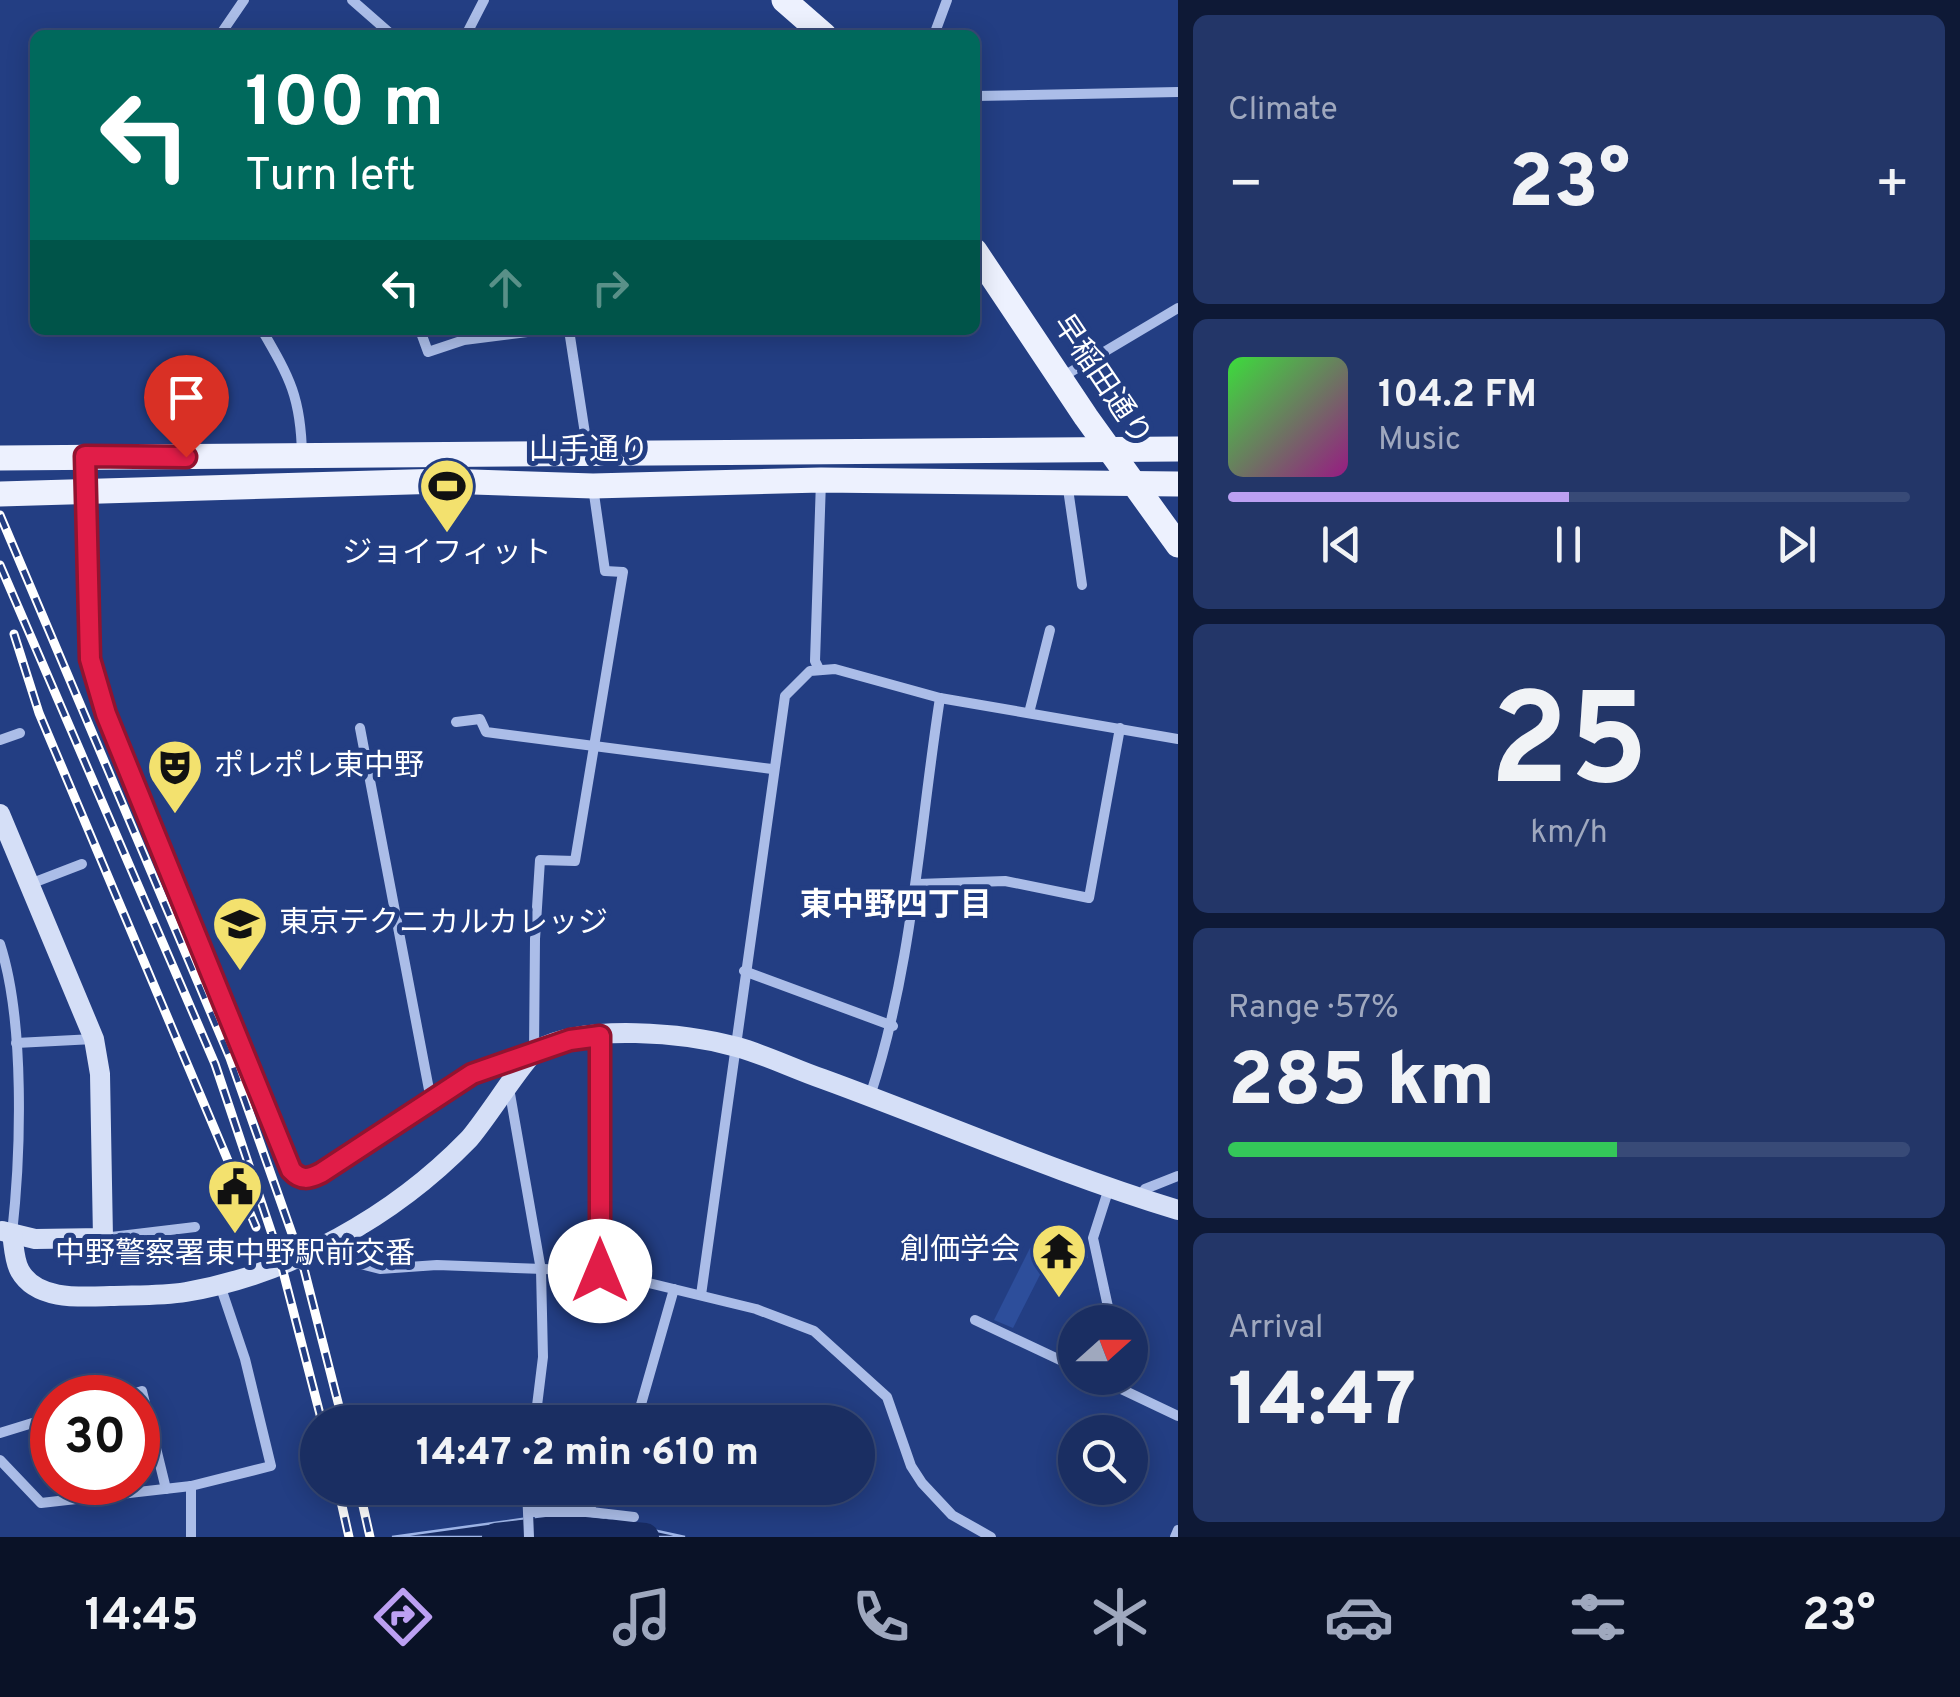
<!DOCTYPE html>
<meta charset="utf-8">
<style>
:root{--surface:#1a2e62;--page:#233668;--text:#f1f3f6;--muted:#9fa8be;--line:#384a77;--accent:#bca0f2}
body{margin:0;font-family:Overpass,"Noto Sans JP",sans-serif;background:var(--page);color:var(--text);height:100vh;display:flex;flex-direction:column;font-size:38px;white-space:nowrap}
*{box-sizing:border-box;margin:0}
p{font-size:32px;color:var(--muted)}
.icon{flex:none;width:55px;height:55px;fill:none;stroke:currentColor;stroke-width:2;stroke-linecap:round;stroke-linejoin:round}
.map{position:relative;flex:1;overflow:hidden}
.drawer{display:flex;flex-direction:column;gap:15px;padding:15px;background:#0e1936;width:782px}
.drawer>*{flex:none}
.top-card{position:absolute;left:30px;top:30px;width:950px;height:305px;border-radius:15px;box-shadow:0 5px 25px #0003,0 0 0 2px var(--line);background:#00695c;color:#fff;overflow:hidden}
.needle{width:65px;rotate:69deg}
.fabs{position:absolute;left:1058px;top:1305px;display:grid;gap:20px}
.fabs a{display:grid;place-items:center;width:90px;height:90px;border-radius:50%;background:var(--surface);box-shadow:0 5px 25px #0003,0 0 0 2px var(--line);font-size:50px}
.speed{position:absolute;left:30px;top:1375px;display:flex;gap:20px;font-size:50px;font-weight:700;text-align:center}
.speed>*{display:grid;place-content:center;width:130px;height:130px;border-radius:50%;background:var(--surface);box-shadow:0 5px 25px #0003,0 0 0 2px var(--line);line-height:1}
.speed .limit{border:15px solid #d22;background:#fff;color:#111}
.pin{position:absolute;display:grid;place-items:center;width:85px;height:85px;color:#fff;margin:-102px -42px;border-radius:50% 50% 50% 0;rotate:-45deg;box-shadow:0 0 10px #0007}
.pin .icon{rotate:45deg}
.me{position:absolute;width:110px;margin:-55px;rotate:0deg;stroke-linejoin:round;filter:drop-shadow(0 0 8px #0008)}
.turn{display:flex;align-items:center;gap:35px;height:210px;padding:0 50px;font-size:45px}
.turn .icon{width:130px;height:130px;stroke-width:2.5}
.turn b{display:block;font-size:70px;line-height:85px}
.lanes{display:flex;align-items:center;height:95px;padding:0 50px;background:#0003;justify-content:center;gap:50px;direction:ltr}
.lanes .off{opacity:.35}
.big{font-size:75px;font-weight:800;line-height:1.1}
.drawer .card{flex:1;display:flex;flex-direction:column;justify-content:center;gap:15px;min-width:0;padding:0 35px;border-radius:15px;background:var(--page)}
.drawer .dial{align-items:center;gap:0}
.dial b{font-size:130px;line-height:1}
.song{display:flex;align-items:center;gap:30px}
.cover{width:120px;height:120px;border-radius:15px;background:linear-gradient(135deg,hsl(120 70% 55%),hsl(310 70% 35%))}
.played{height:10px;border-radius:5px;background:linear-gradient(90deg,var(--accent) 50%,var(--line) 50%)}
.keys{display:flex;justify-content:space-around;direction:ltr}
.heat{display:flex;justify-content:space-between;align-items:center;font-size:55px;direction:ltr}
.charge{height:15px;border-radius:8px;background:linear-gradient(90deg,#34c759 57%,var(--line) 0)}
.trip{position:absolute;left:300px;top:1405px;width:575px;height:100px;border-radius:50px;background:var(--surface);box-shadow:0 5px 25px #0003,0 0 0 2px var(--line);font-weight:800;line-height:100px;text-align:center}
.dock{display:flex;height:160px;justify-content:space-around;align-items:center;background:#0a1227;color:var(--muted)}
.dock .icon{width:70px;height:70px}
.dock .current{color:var(--accent)}
.dock b{font-size:45px;color:var(--text)}
main{display:flex;flex:1;min-height:0}
.map>svg:first-child{display:block}
</style>
<main>
<div class="map">
<svg width="1178" height="1537" viewBox="0 0 1178 1537">
<rect width="100%" height="100%" fill="#233e83"/>
<polygon fill="#2d4e9b" points="1071,1235 1086,1241 1088,1258 1045,1265 1013,1328 994,1320 1030,1248"/>
<g fill="#182c63" stroke="#9fb6e9" stroke-width="2.5">
<polygon points="536,1517 593,1517 685,1537 537,1537"/>
<polygon points="522,1519 521,1537 392,1537"/>
</g>
<g fill="none" stroke-linecap="round" stroke-linejoin="round">
<polyline stroke="#182c63" stroke-width="28" points="496,1537 564,1529 645,1537"/>
<g stroke="#abbde8" stroke-width="10">
<polyline points="352,0 392,35"/>
<polyline points="220,35 244,0"/>
<polyline points="466,35 484,0"/>
<polyline points="934,35 947,0"/>
<polyline points="975,96 1178,92"/>
<path d="M 262,330 C 290,378 301,398 302,455"/>
<polyline points="420,330 428,352 464,340 543,330"/>
<polyline points="569,330 588,453"/>
<polyline points="1062,377 1178,308"/>
<polyline points="85,459 89,659 95,683 287,1161 297,1177 309,1179 473,1074 534,1051 535,939 540,860 575,861 623,572 605,571 593,487"/>
<polyline points="1067,482 1082,585"/>
<polyline points="819,669 815,661 821,481"/>
<polyline points="1029,713 1050,630"/>
<polyline points="456,722 480,719 486,732 772,769"/>
<polyline points="360,728 431,1100"/>
<polyline points="0,740 20,733"/>
<polyline points="30,884 82,864"/>
<polyline points="918,884 1005,881 1089,898 1120,728"/>
<path d="M 0,944 C 25,1021 21,1153 12,1234"/>
<polyline points="744,971 893,1026"/>
<polyline points="16,1043 94,1039"/>
<polyline points="509,1088 541,1270 543,1357 535,1422"/>
<path d="M 870,1096 C 913,966 919,832 940,698"/>
<polyline points="1139,1198 1145,1189 1178,1176"/>
<polyline points="103,1238 195,1227"/>
<polyline points="330,1244 345,1260 380,1269 437,1265 599,1271 756,1309 814,1331 887,1397 911,1466 922,1483 952,1515 991,1537"/>
<polyline points="599,1271 600,1036"/>
<polyline points="701,1295 785,696 810,671 835,669 940,698 1178,739"/>
<polyline points="975,1320 1075,1367"/>
<polyline points="1107,1322 1110,1316 1093,1238 1109,1188"/>
<polyline points="1098,1378 1178,1416"/>
<polyline points="119,1398 142,1391 166,1489"/>
<polyline points="636,1422 674,1289"/>
<polyline points="0,1433 52,1417"/>
<polyline points="0,1460 41,1503 191,1486 271,1466 245,1359 220,1285"/>
<polyline points="527,1488 529,1537"/>
<polyline points="590,1488 591,1512"/>
<polyline points="529,1512 591,1512 634,1517"/>
<polyline points="191,1537 191,1486"/>
<polyline points="1175,1537 1178,1530"/>
</g>
<g stroke="#d5dff7" stroke-width="20">
<polyline points="0,814 94,1039 100,1074 103,1238 35,1239 2,1231"/>
<path d="M 12,1234 C 14,1245 14,1261 20,1271 C 37,1301 82,1297 110,1296 C 135,1295 161,1296 186,1292 C 291,1274 394,1216 468,1140 C 484,1123 525,1057 537,1050 C 585,1023 686,1033 737,1047 C 766,1055 794,1069 823,1079 C 941,1122 1057,1173 1178,1210"/>
</g>
<g stroke="#edf1fe" stroke-width="25">
<polyline points="784,0 824,35"/>
<polyline points="975,251 1086,417 1178,545"/>
<polyline points="0,458 1178,449"/>
<polyline points="0,494 444,481 593,486 821,480 1178,484"/>
</g>
<g stroke="#fff" stroke-width="9">
<g id="rail">
<polyline points="0,515 230,1058 303,1265 343,1422"/>
<polyline points="0,565 215,1064 278,1252 322,1422"/>
<polyline points="14,634 39,713 256,1227"/>
<polyline points="338,1488 349,1537"/>
<polyline points="359,1488 370,1537"/>
</g>
</g>
<use href="#rail" stroke="#233e83" stroke-width="5" stroke-dasharray="15" stroke-linecap="butt"/>
</g>
<g fill="none" stroke-linecap="round" stroke-linejoin="round">
<g stroke="#92132f" stroke-width="25">
<path id="route" d="M 186,457 L 85,456 L 90,659 L 106,714 L 291,1170 C 301,1181 309,1179 321,1173 L 472,1074 L 570,1040 L 600,1036 L 600,1271"/>
</g>
<use href="#route" stroke="#e11d48" stroke-width="18"/>
</g>
<defs>
<g id="stadium-pin" transform="scale(2.875)"><path d="M0 17L-7.5 6A9.5 9.5 0 1 1 7.5 6Z" fill="#f3e16e" stroke="#233e83"/><path d="M0-5a6.5 5 0 1 0 0 10a6.5 5 0 1 0 0-10ZM-3.5-1.8h7v3.6h-7Z" fill="#111"/></g>
<g id="theatre-pin" transform="scale(2.875)"><path d="M0 17L-7.5 6A9.5 9.5 0 1 1 7.5 6Z" fill="#f3e16e" stroke="#233e83"/><path d="M-5-5.5Q0-4 5-5.5V0Q5 5 0 6Q-5 5-5 0ZM-3.3-2.5H-1v1.5H-3.3ZM1-2.5H3.3v1.5H1ZM-2.8 1Q0 5.5 2.8 1Z" fill="#111"/></g>
<g id="school-pin" transform="scale(2.875)"><path d="M0 17L-7.5 6A9.5 9.5 0 1 1 7.5 6Z" fill="#f3e16e" stroke="#233e83"/><path d="M0-5L7-2L0 1L-7-2ZM-4 1L0 2.5L4 1V4Q0 6-4 4Z" fill="#111"/></g>
<g id="civic-pin" transform="scale(2.875)"><path d="M0 17L-7.5 6A9.5 9.5 0 1 1 7.5 6Z" fill="#f3e16e" stroke="#233e83"/><path d="M-.6-6.5H3V-4.5H.6V-3L4-1V1h2V6H-6V1h2V-1L-.6-3ZM-1.2 2.5V6h2.4V2.5Z" fill="#111"/></g>
<g id="temple-pin" transform="scale(2.875)"><path d="M0 17L-7.5 6A9.5 9.5 0 1 1 7.5 6Z" fill="#f3e16e" stroke="#233e83"/><path d="M0-6L5-2H3V0L6.5 2.5H4V6H1.5V3h-3V6H-4V2.5H-6.5L-3 0V-2H-5Z" fill="#111"/></g>
</defs>
<g fill-rule="evenodd">
<use href="#stadium-pin" x="447" y="486"/>
<use href="#theatre-pin" x="175" y="767"/>
<use href="#school-pin" x="240" y="924"/>
<use href="#civic-pin" x="235" y="1187"/>
<use href="#temple-pin" x="1059" y="1251"/>
</g>
<g text-anchor="middle" dominant-baseline="central" stroke-width="10" stroke-linejoin="round" paint-order="stroke">
<g font-size="30" fill="#fff" stroke="#233e83">
<text transform="translate(1101 381) rotate(56)">早稲田通り</text>
<text x="589" y="451">山手通り</text>
</g>
<g font-size="30" fill="#fff" stroke="#233e83">
<text x="447" y="554">ジョイフィット</text>
<text x="214" y="767" text-anchor="start">ポレポレ東中野</text>
<text x="279" y="924" text-anchor="start">東京テクニカルカレッジ</text>
<text x="1020" y="1251" text-anchor="end">創価学会</text>
<text x="235" y="1255">中野警察署東中野駅前交番</text>
</g>
<g font-size="32" font-weight="bold" fill="#fff" stroke="#233e83">
<text x="896" y="907">東中野四丁目</text>
</g>
</g>
</svg>
<div class="fabs">
<a><svg class="needle" viewBox="-14 -14 28 28"><path d="M0-13l5 13h-10z" fill="#e53935"/><path d="M0 13l5-13h-10z" fill="#9fa8be"/></svg></a>
<a><svg class="icon" aria-label="search" viewBox="0 0 24 24"><circle cx="10" cy="10" r="6"/><path d="M15 15l6 6"/></svg></a>
</div>
<div class="speed"><div class="limit">30</div></div>
<div class="pin" style="left:186px;top:457px;background:#d93025"><svg class="icon" aria-label="arrive" viewBox="0 0 24 24"><path d="M6 21V4h12l-3 4 3 4H6"/></svg></div>
<svg class="me" style="left:600px;top:1271px" viewBox="-20 -20 40 40"><circle r="19" fill="#fff"/><path d="M0-13L10 11 0 6-10 11z" fill="#e11d48"/></svg>
<div class="trip">14:47 · 2 min · 610 m</div>
<div class="top-card">
<div class="turn"><svg class="icon" aria-label="left" viewBox="0 0 24 24"><path d="M17 20v-9H6M10 6l-5 5 5 5"/></svg><div><b>100 m</b>Turn left</div></div>
<div class="lanes"><svg class="icon" aria-label="left" viewBox="0 0 24 24"><path d="M17 20v-9H6M10 6l-5 5 5 5"/></svg><svg class="icon off" aria-label="ahead" viewBox="0 0 24 24"><path d="M12 20V5M6 11l6-6 6 6"/></svg><svg class="icon off" aria-label="right" viewBox="0 0 24 24"><path d="M7 20v-9h11M14 6l5 5-5 5"/></svg></div>
</div>
</div>
<section class="drawer">
<div class="card"><p>Climate</p>
<div class="heat"><a>−</a><b class="big">23°</b><a>+</a></div>
</div>
<div class="card">
<div class="song"><i class="cover"></i><div><b>104.2 FM</b><p>Music</p></div></div>
<div class="played"></div>
<div class="keys"><svg class="icon" aria-label="previous" viewBox="0 0 24 24"><path d="M18 5L8 12l10 7zM5 5v14"/></svg><svg class="icon" aria-label="pause" viewBox="0 0 24 24"><path d="M8 5v14M16 5v14"/></svg><svg class="icon" aria-label="next" viewBox="0 0 24 24"><path d="M6 5l10 7-10 7zM19 5v14"/></svg></div>
</div>
<div class="card dial"><b>25</b><p>km/h</p></div>
<div class="card"><p>Range · 57%</p><b class="big">285 km</b><div class="charge"></div></div>
<div class="card"><p>Arrival</p><b class="big">14:47</b></div>
</section>
</main>
<nav class="dock">
<b>14:45</b>
<svg class="icon current" aria-label="directions" viewBox="0 0 24 24"><path d="M12 3l9 9-9 9-9-9zM9 14v-3h6M13 9l2 2-2 2"/></svg>
<svg class="icon" aria-label="music" viewBox="0 0 24 24"><path d="M9 18V5l10-2v13"/><circle cx="6" cy="18" r="3"/><circle cx="16" cy="16" r="3"/></svg>
<svg class="icon" aria-label="phone" viewBox="0 0 24 24"><path d="M5 4h4l2 5-3 2q2 4 5 5l2-3 5 2v4C11 20 4 13 5 4z"/></svg>
<svg class="icon" aria-label="climate" viewBox="0 0 24 24"><path d="M12 3v18M4 7l16 10M4 17L20 7"/></svg>
<svg class="icon" aria-label="car" viewBox="0 0 24 24"><path d="M5 17H2v-5l4-1 3-4h7l3 4 3 1v5h-3M9 17h6M6 11h13"/><circle cx="7" cy="17" r="2"/><circle cx="17" cy="17" r="2"/></svg>
<svg class="icon" aria-label="filters" viewBox="0 0 24 24"><path d="M4 7h16M4 17h16"/><circle cx="9" cy="7" r="2"/><circle cx="15" cy="17" r="2"/></svg>
<b>23°</b>
</nav>
